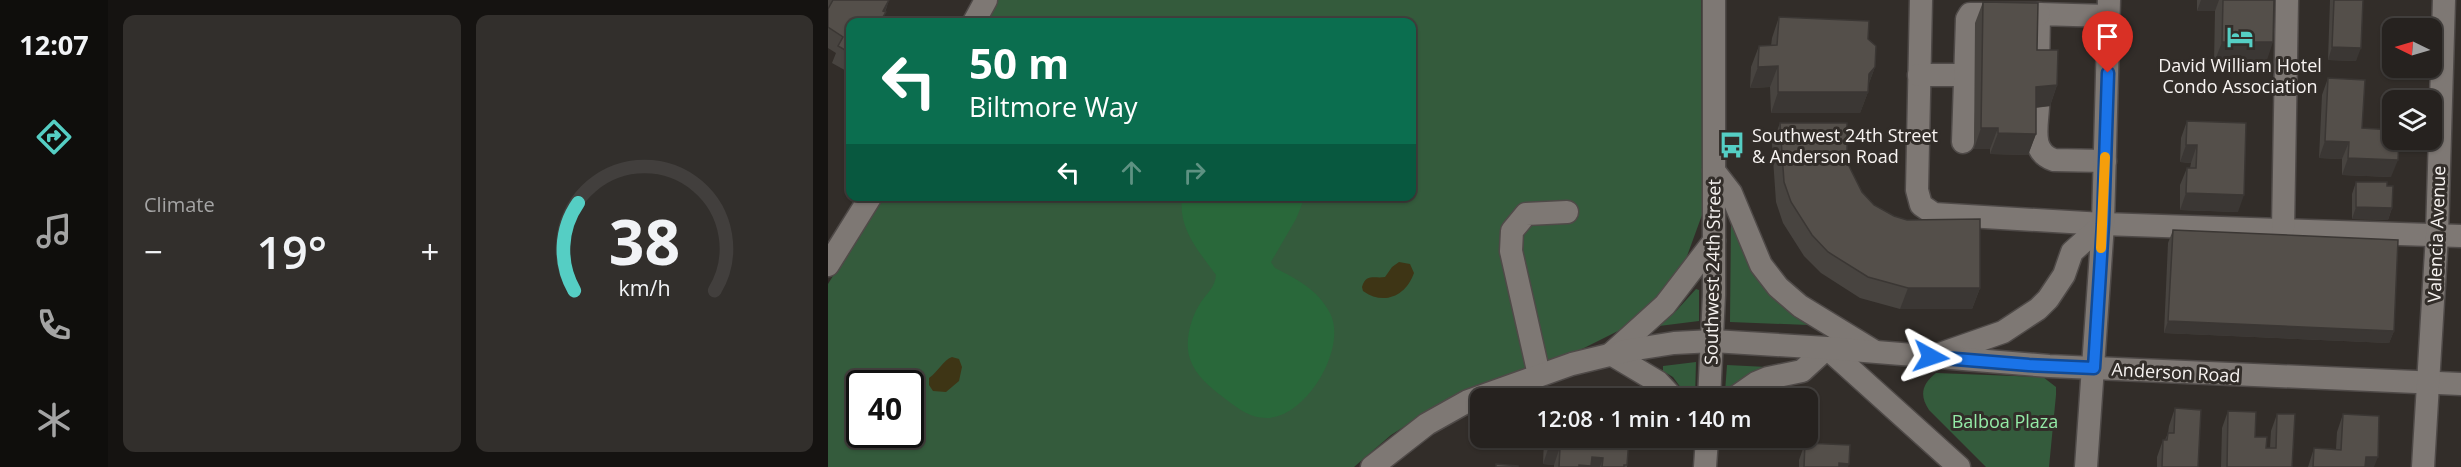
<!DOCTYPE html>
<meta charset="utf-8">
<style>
:root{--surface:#26221f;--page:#322f2c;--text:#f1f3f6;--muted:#a4a4a4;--line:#423f3d;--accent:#55cec4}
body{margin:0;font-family:"Open Sans",sans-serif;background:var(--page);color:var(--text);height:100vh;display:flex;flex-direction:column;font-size:22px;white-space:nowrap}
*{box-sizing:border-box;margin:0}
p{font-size:20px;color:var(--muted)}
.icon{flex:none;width:33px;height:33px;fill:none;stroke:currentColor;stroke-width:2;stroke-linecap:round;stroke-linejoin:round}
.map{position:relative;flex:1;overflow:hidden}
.drawer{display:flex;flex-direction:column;gap:15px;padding:15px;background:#151311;width:720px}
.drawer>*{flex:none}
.banner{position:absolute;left:18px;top:18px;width:570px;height:183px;border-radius:12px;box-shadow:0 2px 4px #0004,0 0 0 2px var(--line);background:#0b6e4f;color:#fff;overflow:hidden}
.needle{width:39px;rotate:275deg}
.fabs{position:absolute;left:1554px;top:18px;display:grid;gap:12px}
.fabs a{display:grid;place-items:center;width:60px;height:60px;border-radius:12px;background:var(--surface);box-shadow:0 2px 4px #0004,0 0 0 2px var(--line);font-size:30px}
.speed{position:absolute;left:18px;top:370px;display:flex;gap:12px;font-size:30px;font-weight:700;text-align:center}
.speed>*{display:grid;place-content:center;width:78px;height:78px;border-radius:50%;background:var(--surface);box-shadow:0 2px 4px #0004,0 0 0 2px var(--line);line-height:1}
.speed .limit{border:3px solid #111;border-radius:9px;background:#fff;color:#111}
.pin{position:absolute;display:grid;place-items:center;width:51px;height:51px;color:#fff;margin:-62px -26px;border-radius:50% 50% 50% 0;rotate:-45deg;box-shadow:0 0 6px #0007}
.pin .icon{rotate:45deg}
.me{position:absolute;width:66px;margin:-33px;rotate:95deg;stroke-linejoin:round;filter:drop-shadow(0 0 4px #0008)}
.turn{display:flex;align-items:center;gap:21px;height:126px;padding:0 24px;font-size:27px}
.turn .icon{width:78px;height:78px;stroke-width:2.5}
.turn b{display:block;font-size:42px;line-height:51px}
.lanes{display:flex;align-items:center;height:57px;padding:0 24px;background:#0003;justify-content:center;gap:30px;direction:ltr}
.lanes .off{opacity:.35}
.big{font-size:45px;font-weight:600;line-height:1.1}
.drawer .tile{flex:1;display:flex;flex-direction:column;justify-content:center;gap:9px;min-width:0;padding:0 21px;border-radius:12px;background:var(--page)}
.drawer .dial{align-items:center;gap:0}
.dial svg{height:156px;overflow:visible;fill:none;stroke:var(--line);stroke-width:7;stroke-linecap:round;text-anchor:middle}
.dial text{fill:var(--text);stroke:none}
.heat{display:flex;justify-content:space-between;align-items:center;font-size:33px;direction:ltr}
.drawer .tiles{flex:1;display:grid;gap:15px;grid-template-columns:repeat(2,1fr)}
.trip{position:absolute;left:642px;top:388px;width:348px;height:60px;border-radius:12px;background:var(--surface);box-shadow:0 2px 4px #0004,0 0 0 2px var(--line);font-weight:600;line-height:60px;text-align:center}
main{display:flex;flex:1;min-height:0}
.dock{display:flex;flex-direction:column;width:108px;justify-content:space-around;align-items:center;background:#0f0e0c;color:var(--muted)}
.dock .icon{width:42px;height:42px}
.dock .on{color:var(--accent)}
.dock b{font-size:27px;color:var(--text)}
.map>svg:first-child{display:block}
</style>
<main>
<nav class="dock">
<b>12:07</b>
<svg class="icon on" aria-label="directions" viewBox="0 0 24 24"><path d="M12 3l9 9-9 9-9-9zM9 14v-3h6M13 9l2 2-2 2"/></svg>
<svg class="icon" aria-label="music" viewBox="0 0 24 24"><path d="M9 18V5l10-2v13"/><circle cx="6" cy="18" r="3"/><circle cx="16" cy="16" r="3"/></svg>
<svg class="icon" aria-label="phone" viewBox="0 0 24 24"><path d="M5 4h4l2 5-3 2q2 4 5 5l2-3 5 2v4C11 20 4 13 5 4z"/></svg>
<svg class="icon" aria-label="climate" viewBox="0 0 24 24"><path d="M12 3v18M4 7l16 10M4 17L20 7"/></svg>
</nav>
<section class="drawer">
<div class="tiles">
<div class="tile"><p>Climate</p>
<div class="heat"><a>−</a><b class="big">19°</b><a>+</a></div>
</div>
<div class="tile dial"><svg viewBox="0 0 100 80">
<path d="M14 69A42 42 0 1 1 86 69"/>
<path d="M14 69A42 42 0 0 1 16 24" stroke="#55cec4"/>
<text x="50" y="56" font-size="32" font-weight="700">38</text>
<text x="50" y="72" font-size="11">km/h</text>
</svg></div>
</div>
</section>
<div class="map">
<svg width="1633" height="467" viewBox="0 0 1633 467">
<rect width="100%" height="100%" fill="#322d29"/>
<g fill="#345b3c" fill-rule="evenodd">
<path d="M 170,0 L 873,0 L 874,215 L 855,267 L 841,288 L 796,328 L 756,348 L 585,421 L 563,435 L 526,467 L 0,467 L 0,284 L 54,197 L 584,196 L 584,22 L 158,22 ZM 32,384 L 82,384 L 82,435 L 32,435 Z"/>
<path d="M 903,219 C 922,269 937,291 980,325 L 902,322 Z"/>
<polygon points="868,289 871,290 871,321 831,326 849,310"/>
<polygon points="868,362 867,399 861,399 845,377 835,371 835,366"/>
<polygon points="899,365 939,367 918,376 897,392"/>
<path d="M 1108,373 L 1215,377 L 1228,387 L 1228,395 L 1221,467 L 1158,467 L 1101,410 C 1091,395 1094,384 1108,373 Z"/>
</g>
<path fill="#29683a" d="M 354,196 L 477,197 L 468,219 L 443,262 L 447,268 C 469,279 490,290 502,313 C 520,348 478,418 439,418 C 421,418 408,407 395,397 C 383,388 367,375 362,359 C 356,341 363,317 373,302 C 380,292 387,287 388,275 C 370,250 350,229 354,196 Z"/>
<g fill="#3e3515">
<path d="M 571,262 L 582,264 L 586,273 C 578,296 556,306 535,291 L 534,287 C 538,273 547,279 557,277 L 564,267 Z"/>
<path d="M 124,357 L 131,359 L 134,367 L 131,381 L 118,392 L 105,391 L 101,385 L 101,378 C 110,372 115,360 124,357 Z"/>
</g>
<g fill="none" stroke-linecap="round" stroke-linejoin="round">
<g stroke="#4f4a48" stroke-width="25">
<g id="minor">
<polyline points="1093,0 1089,190 1093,205 1106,214 1275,224 1633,236"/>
<polyline points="146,22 158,0"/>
<polyline points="1210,71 1211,14 1280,16"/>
<polyline points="1091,75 1137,75"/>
<path d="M 1210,107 C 1209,127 1202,152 1226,160 L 1277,161"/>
<polyline points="1135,142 1139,19 1142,14 1211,14"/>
<polyline points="886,171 903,193 933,265 950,287 972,306 1044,350"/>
<polyline points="1455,229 1459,0"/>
<polyline points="0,265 43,196"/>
<polyline points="999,348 1131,467"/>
<polyline points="784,353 837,305 886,241"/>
<polyline points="783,354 830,382 846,399"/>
<polyline points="1112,354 1175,332 1210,309 1220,299 1236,275 1244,252 1275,224"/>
<polyline points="711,375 683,251 684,231 698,214 739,212"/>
<polyline points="881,399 886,295 886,0"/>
<polyline points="905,399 928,383 940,378 974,371 999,348"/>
<polyline points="544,467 599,424 640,401 744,364 802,350 846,343 885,341 999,348 1221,366 1633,384"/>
<polyline points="877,467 879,438"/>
<polyline points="1258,467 1275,224 1281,0"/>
<polyline points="1595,467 1609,235 1616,0"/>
</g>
</g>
<use href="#minor" stroke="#7e7874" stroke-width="22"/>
</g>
<g fill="#484440">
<polygon points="0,0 61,0 54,22 22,22 22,73 4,63 8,53 0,48"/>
<polygon points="1369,0 1446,0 1438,63 1386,63 1387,11 1369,11"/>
<polygon points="1502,0 1535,0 1528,61 1500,60"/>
<polygon points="1155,2 1209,50 1229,85 1222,106 1208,108 1208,134 1200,155 1162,154 1162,149 1146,149 1147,23"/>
<polygon points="951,17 1040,39 1047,67 1041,83 1040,92 1032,113 943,113 942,87 922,88 923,67 931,46 943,46 944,38"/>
<polygon points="1500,78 1534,128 1563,177 1514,175 1514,159 1491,158 1494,95"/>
<polygon points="1359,121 1410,212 1352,210 1352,185 1359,168 1362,168 1363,163 1352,162 1353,138"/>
<polygon points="952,123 1019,162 1034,192 1046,205 1152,288 1144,309 1072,309 1032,298 993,273 976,256 955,223 948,202 944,144"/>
<polygon points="1528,182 1559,186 1564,208 1560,220 1524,219 1524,194"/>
<polygon points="1345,230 1566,331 1561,343 1336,333 1340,243"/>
<polygon points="1347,408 1370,467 1329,467 1329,457 1335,440 1337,440 1340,433 1341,426"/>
<polygon points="1400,411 1438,448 1442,448 1443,431 1449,414 1464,467 1393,467 1394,428"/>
<polygon points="1515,414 1546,467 1480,467 1486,448 1508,449 1509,432"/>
<polygon points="716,438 801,438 799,467 726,467 726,465 715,464"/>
<polygon points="977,443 1020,467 971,467 971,460"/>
</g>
<g fill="#3b3734">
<polygon points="61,0 56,14 55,11"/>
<polygon points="1373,0 1391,0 1387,11 1369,11"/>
<polygon points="1394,42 1445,42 1438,63 1386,63"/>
<polygon points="1504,47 1533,48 1528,61 1500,60"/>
<polygon points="950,66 942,87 922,88 930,67"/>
<polygon points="1047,67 1039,88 1040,92 1032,113 943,113 950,92 1041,74"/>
<polygon points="1229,85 1222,106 1201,108 1208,87"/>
<polygon points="1153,128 1170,128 1162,149 1146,149"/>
<polygon points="1170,133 1208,134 1200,155 1162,154"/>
<polygon points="1497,141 1521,142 1514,159 1491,158"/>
<polygon points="1358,145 1369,145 1363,163 1352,162"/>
<polygon points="1520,158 1570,160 1563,177 1514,175"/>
<polygon points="1358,193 1416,195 1410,212 1352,210"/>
<polygon points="1528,207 1564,208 1560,220 1524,219"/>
<polygon points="1080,288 1152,288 1144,309 1072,309"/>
<polygon points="1340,321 1566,331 1561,343 1336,333"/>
<polygon points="721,446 732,447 726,465 715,464"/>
<polygon points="764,457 775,458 772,467 751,467 751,465"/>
<polygon points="1538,457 1550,457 1546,467 1534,467"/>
<polygon points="1011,463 1021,464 1020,467 1010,467"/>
</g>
<g fill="#544f4a" stroke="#3b3734" stroke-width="1.5">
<polygon points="5,0 61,0 55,11 58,12 52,22 22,22 22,53 10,46 15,37 0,27 0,9"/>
<polygon points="1395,0 1446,0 1445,42 1394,42"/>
<polygon points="1506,0 1535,0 1533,48 1504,47"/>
<polygon points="1155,2 1210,3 1209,50 1230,50 1229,85 1208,87 1208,134 1170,133 1170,128 1153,128"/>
<polygon points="951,17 1041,21 1040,39 1048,46 1047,67 1041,74 1040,92 950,92 950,66 930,67 931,46 949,45"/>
<polygon points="1500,78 1537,80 1534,128 1564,130 1564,140 1571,140 1570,160 1520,158 1521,142 1497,141"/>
<polygon points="1359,121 1418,123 1416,195 1358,193 1359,168 1368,168 1369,145 1358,145"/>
<polygon points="952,123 1019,123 1019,162 1034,192 1046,205 1066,216 1079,220 1152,219 1152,288 1080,288 1040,277 1000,252 984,235 963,202 956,182"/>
<polygon points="1528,182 1559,182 1559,186 1565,186 1564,208 1528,207"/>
<polygon points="1345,230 1570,240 1566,331 1340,321"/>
<polygon points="1347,408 1373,410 1370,467 1334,467 1335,440 1339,440 1340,433 1346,433"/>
<polygon points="1400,411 1428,412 1427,437 1439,437 1438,448 1448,448 1449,414 1467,414 1464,467 1399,467"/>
<polygon points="1515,414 1551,416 1550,457 1538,457 1537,467 1485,467 1486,448 1513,450"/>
<polygon points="722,438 801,438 799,465 796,465 796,467 774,467 775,458 764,457 763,466 751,465 751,467 731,467 732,447 721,446"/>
<polygon points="977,443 1022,445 1021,464 1011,463 1011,467 976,467"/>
<polygon points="668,464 690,466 690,467 668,467"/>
</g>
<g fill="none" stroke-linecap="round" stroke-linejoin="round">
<g stroke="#114b97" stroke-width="15">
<polyline id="route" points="1103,357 1201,365 1266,368 1275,224 1280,73"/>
</g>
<use href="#route" stroke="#1a73e8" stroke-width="10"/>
<polyline stroke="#f59e0b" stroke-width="10" points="1273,248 1277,157"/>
</g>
<defs>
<g id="hotel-bare" transform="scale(2.07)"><path d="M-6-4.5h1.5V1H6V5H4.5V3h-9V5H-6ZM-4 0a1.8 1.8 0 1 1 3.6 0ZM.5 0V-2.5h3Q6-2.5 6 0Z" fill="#55cec4" stroke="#322d29" stroke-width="2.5" paint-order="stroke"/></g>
<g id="bus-bare" transform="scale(2.07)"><path d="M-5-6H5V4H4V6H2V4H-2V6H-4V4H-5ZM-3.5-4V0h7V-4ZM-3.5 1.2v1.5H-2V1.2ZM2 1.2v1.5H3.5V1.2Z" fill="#55cec4" stroke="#322d29" stroke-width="2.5" paint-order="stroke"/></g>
</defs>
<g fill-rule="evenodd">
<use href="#hotel-bare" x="1412" y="37"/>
<use href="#bus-bare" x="904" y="145"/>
</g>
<g text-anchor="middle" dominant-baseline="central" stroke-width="6" stroke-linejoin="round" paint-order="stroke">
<g font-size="18" fill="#f7f3f1" stroke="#322d29">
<text x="1412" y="65">David William Hotel<tspan x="1412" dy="21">Condo Association</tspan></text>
<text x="924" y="135" text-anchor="start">Southwest 24th Street<tspan x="924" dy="21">&amp; Anderson Road</tspan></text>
</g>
<g font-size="18" fill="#f7f3f1" stroke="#322d29">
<text transform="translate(1608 234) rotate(-88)">Valencia Avenue</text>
<text transform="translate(884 272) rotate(-89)">Southwest 24th Street</text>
<text transform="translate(1348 372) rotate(3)">Anderson Road</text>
</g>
<g font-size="18" fill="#94eba7" stroke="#322d29">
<text x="1177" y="421">Balboa Plaza</text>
</g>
</g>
</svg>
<div class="fabs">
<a><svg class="needle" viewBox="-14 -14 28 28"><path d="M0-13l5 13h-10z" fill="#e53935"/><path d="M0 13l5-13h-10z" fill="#a4a4a4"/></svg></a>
<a><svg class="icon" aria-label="layers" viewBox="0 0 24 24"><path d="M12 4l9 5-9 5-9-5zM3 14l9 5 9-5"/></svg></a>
</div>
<div class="speed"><div class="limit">40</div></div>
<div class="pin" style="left:1280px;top:73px;background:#d93025"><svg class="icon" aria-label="arrive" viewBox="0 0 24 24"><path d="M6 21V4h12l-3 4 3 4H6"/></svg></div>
<svg class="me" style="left:1103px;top:357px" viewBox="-20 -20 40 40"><path d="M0-17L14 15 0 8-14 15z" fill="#1a73e8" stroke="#fff" stroke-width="4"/></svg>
<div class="trip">12:08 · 1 min · 140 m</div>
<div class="banner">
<div class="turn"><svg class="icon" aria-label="left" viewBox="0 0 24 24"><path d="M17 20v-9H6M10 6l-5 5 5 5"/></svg><div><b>50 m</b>Biltmore Way</div></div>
<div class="lanes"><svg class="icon" aria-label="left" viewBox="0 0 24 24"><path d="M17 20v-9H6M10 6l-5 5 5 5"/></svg><svg class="icon off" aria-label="ahead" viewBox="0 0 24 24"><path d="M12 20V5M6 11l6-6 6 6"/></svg><svg class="icon off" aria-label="right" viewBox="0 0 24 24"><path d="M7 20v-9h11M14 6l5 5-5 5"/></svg></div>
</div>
</div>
</main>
